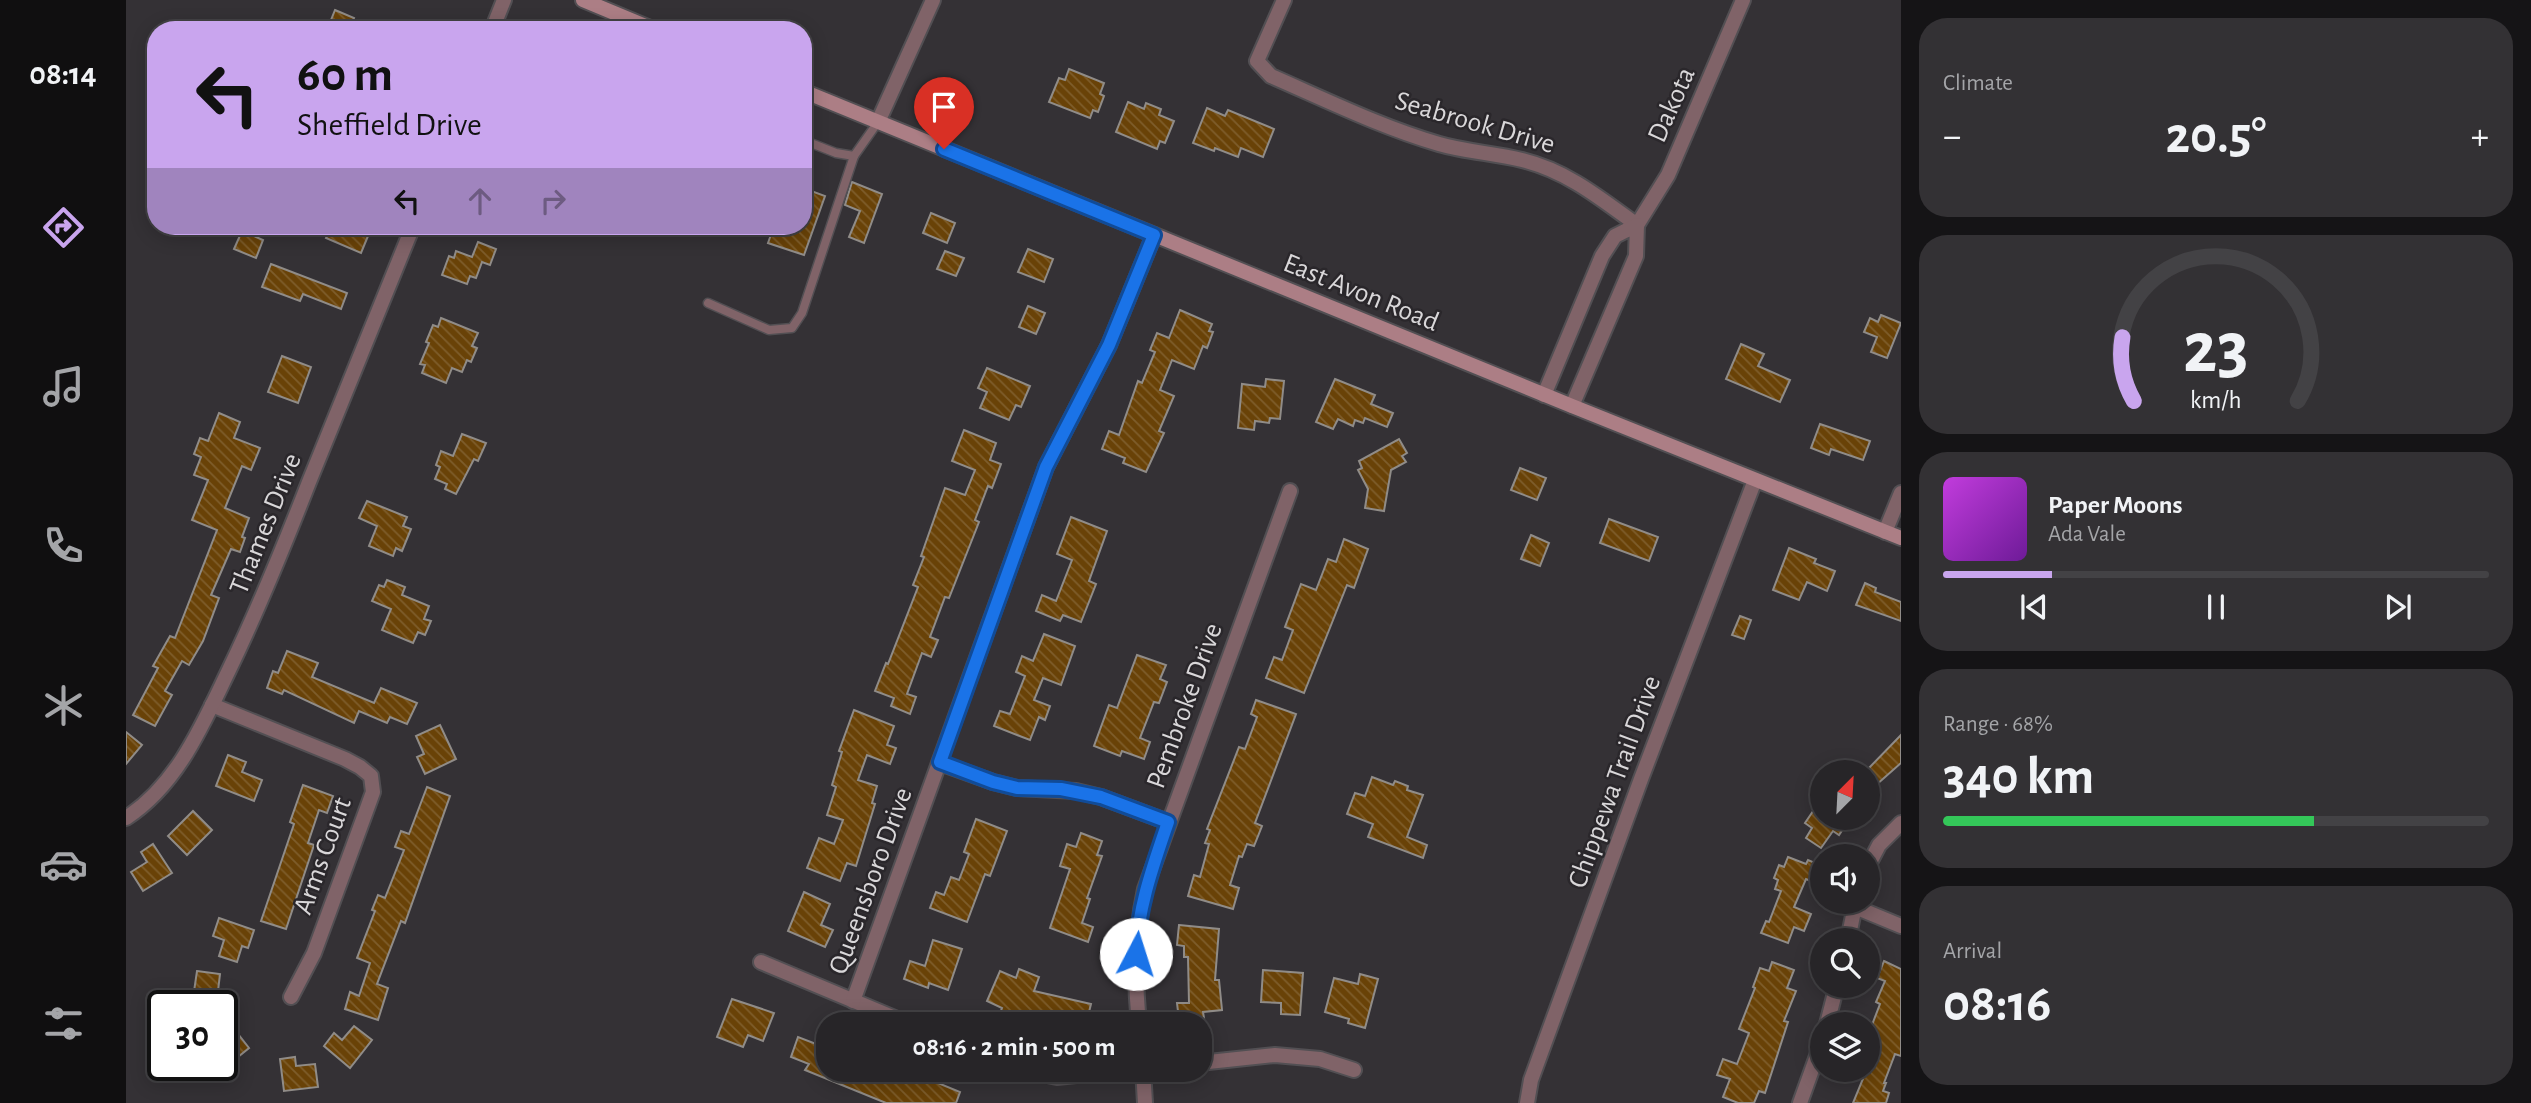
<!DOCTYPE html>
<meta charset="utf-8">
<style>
:root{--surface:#272528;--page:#333134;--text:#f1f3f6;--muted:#a4a5a8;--line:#434245;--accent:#c9a5ee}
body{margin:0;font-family:"Alegreya Sans",sans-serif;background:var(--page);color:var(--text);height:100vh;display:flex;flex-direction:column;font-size:26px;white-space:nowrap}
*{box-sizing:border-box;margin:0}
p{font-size:23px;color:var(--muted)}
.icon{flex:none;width:38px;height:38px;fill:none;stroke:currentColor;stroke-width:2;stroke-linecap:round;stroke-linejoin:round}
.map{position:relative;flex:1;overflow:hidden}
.drawer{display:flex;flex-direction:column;gap:18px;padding:18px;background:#151416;width:630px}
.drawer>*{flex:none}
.guide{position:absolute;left:21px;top:21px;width:665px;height:214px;border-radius:28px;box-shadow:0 4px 18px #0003,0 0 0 2px var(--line);background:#c9a5ee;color:#111;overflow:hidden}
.needle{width:46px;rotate:24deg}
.buttons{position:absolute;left:1684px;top:760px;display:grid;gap:14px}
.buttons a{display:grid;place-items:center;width:70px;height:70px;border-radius:50%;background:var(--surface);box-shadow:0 4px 18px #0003,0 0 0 2px var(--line);font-size:35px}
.speed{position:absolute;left:21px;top:990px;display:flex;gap:14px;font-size:35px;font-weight:700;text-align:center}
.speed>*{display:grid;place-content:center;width:91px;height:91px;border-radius:50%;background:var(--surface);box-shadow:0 4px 18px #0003,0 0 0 2px var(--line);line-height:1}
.speed .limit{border:4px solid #111;border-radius:10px;background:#fff;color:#111}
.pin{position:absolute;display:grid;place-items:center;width:60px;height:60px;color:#fff;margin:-72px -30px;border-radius:50% 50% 50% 0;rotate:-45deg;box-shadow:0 0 7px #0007}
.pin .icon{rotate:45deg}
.me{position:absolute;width:77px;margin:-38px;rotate:5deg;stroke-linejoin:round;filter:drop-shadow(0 0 5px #0008)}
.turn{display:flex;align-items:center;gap:24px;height:147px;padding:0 35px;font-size:32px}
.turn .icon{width:91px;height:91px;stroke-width:2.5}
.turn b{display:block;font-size:49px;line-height:60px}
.lanes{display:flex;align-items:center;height:66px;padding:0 35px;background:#0003;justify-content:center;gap:35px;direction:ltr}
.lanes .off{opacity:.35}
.big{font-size:52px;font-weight:700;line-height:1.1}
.drawer .card{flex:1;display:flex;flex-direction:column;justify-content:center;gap:10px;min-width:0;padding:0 24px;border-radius:28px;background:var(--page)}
.drawer .dial{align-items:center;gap:0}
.dial svg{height:182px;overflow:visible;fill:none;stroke:var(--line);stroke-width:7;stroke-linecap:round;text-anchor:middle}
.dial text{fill:var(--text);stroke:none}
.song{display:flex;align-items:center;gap:21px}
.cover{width:84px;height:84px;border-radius:10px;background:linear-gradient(135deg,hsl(290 70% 55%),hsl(280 70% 35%))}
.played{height:7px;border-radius:4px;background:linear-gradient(90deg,var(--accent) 20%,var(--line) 20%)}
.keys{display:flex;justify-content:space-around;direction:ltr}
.heat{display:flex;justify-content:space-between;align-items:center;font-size:38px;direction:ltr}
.charge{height:10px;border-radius:5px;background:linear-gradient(90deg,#34c759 68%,var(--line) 0)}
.trip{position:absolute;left:690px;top:1012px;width:396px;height:70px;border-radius:28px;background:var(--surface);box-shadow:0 4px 18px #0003,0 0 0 2px var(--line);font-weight:700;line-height:70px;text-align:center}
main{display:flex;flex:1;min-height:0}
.tabs{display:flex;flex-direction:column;width:126px;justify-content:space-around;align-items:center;background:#100f10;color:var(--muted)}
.tabs .icon{width:49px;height:49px}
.tabs .on{color:var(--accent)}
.tabs b{font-size:32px;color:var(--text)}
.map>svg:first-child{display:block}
</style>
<main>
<nav class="tabs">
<b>08:14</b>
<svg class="icon on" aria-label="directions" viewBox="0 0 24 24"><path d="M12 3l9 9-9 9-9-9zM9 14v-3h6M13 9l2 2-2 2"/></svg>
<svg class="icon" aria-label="music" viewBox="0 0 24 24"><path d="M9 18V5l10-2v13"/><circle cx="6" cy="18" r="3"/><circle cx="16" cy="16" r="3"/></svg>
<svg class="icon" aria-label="phone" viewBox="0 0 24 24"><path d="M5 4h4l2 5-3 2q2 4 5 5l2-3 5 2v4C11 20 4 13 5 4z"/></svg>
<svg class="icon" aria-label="climate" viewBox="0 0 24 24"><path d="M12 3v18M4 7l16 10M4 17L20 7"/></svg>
<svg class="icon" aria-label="car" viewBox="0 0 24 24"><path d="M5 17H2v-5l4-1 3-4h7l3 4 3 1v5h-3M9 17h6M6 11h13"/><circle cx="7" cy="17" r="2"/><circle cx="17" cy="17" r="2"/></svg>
<svg class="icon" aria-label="filters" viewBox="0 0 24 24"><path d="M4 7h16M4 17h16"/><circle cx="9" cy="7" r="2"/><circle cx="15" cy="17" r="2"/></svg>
</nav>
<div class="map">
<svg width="1775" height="1103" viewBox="0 0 1775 1103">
<defs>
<pattern id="building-back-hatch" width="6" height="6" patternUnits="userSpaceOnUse" patternTransform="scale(1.75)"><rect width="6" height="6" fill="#694207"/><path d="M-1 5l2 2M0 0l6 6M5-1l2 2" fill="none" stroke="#7e5d2b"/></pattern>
</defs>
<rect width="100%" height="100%" fill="#343135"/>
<g fill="url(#building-back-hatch)" stroke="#908c88" stroke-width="2">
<polygon points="209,10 228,18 223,30 201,30"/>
<polygon points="943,69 978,83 974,94 978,96 972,112 967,110 964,118 923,102 933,78 939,80"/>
<polygon points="1002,102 1018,109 1020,103 1035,109 1033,115 1048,121 1039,143 1034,141 1031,149 990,132"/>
<polygon points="1081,108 1099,116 1102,110 1148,129 1137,157 1115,148 1112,157 1089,148 1088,151 1067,143"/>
<polygon points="726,182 756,194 738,243 723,237 734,211 719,205"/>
<polygon points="677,188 699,196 678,255 642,243 648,226 677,226"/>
<polygon points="805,213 829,223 821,243 797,233"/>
<polygon points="206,226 239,226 236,234 242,236 235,253 200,238"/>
<polygon points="116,231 137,240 130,258 108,249"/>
<polygon points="352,242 370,249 364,265 356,262 350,278 344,276 341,284 316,275 323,256 328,258 330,251 346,257"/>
<polygon points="902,249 927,259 918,282 892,272"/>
<polygon points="819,251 838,258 830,276 811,269"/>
<polygon points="145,264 221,293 215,309 177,294 174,301 136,287"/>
<polygon points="902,306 919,313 910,334 893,327"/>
<polygon points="1054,310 1086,324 1083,331 1087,332 1081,348 1077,346 1068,369 1046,360 1034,390 1048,396 1033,431 1038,433 1020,472 997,463 999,458 976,449 983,431 993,435 1012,381 1016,383 1029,352 1024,350 1031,333 1043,338"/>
<polygon points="1755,315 1775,323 1761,358 1745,352 1751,337 1738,332 1744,318 1752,322"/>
<polygon points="315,318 352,333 346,346 351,348 345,362 341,360 336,372 326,368 320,383 296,373 299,365 294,364 303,343 300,342 307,325 312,327"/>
<polygon points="1615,344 1638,354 1632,366 1664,380 1654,402 1600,379"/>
<polygon points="156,356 185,367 172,403 142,392"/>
<polygon points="861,368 904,386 895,407 890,405 883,420 854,408 861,392 852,388"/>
<polygon points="1140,379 1158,381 1154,419 1144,418 1143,423 1129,421 1128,430 1112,428 1116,384 1139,387"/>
<polygon points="1209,379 1249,395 1245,404 1267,413 1261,427 1239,418 1237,423 1229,420 1227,426 1212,419 1207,429 1190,422"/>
<polygon points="93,413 114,422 108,438 134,448 125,470 116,466 99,508 123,518 116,537 119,538 114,552 105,549 85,595 93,598 77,641 63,665 56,661 39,691 46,695 29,726 7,715 32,668 27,666 44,636 49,638 91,530 66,520 82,480 68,475 75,457 68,454 74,438 82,441"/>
<polygon points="1694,424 1744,441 1737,460 1705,449 1703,455 1685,448"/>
<polygon points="838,430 870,443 864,460 875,464 866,488 862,486 849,520 853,522 823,598 819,597 804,637 812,640 805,657 796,653 781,694 790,697 784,714 765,706 768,698 749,691 760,663 762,664 792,587 787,585 798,557 795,556 819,488 839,495 849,470 826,461"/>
<polygon points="336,434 360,443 352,461 348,459 330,494 319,489 321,484 309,479 314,467 310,465 315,451 327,456"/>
<polygon points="1273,439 1281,453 1276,456 1280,462 1265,470 1258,511 1239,508 1242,489 1232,470 1236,468 1233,461"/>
<polygon points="1394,468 1420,478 1411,500 1385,490"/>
<polygon points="241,501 281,517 277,526 285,529 276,551 270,548 267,556 243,546 251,526 233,518"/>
<polygon points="945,517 981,531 963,581 970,584 955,622 937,615 934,621 910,611 916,595 930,601 946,560 931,554"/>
<polygon points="1483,519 1532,537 1523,561 1474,543"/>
<polygon points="1405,535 1423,543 1414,566 1395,559"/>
<polygon points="1218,539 1242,549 1228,588 1221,585 1178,693 1140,678 1148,657 1156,660 1167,630 1159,627 1175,584 1190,590 1202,559 1210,562"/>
<polygon points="1663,548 1690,559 1688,563 1709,571 1701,591 1681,582 1673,600 1647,590"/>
<polygon points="261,580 279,587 276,595 303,606 298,619 305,621 299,635 292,632 287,643 256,630 265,609 246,601 253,585 258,587"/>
<polygon points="1739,583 1750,588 1749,592 1775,602 1775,621 1730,605"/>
<polygon points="1614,616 1625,620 1618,639 1606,635"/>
<polygon points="918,634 949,646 935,685 917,678 908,700 924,706 919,720 913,717 904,740 868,726 874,711 884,714 899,676 890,672 896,656 907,661"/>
<polygon points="161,651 192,663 186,677 248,703 255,688 291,703 281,724 264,717 261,723 233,711 228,723 158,690 156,694 141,688 147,671 152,673"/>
<polygon points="1011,655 1040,665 1034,679 1041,682 1033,703 1028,702 1014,738 1024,742 1018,759 996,751 994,756 968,746 983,705 991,708"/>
<polygon points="1130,700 1170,714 1129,823 1136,826 1128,846 1121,844 1116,857 1113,856 1104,885 1113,888 1107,909 1062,896 1068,875 1074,877 1083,844 1079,843 1084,830 1081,829 1113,747 1119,749 1131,717 1125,714"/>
<polygon points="728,710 768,726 761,745 770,748 764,764 741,755 732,780 751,786 746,803 749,804 730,866 721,863 714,881 681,868 693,838 708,844 717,820 701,815 710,787 706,785 716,752 713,751"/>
<polygon points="314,725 330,759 299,774 291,757 298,754 290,736"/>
<polygon points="0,732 16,745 0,764"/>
<polygon points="1775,735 1775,763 1741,793 1741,770"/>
<polygon points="102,755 120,762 116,772 136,780 128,801 90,786"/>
<polygon points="1246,777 1267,785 1269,781 1282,786 1281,790 1297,795 1281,837 1301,845 1297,858 1242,837 1247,824 1221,814 1229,793 1239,796"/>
<polygon points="177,785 207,796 201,813 193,810 182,843 188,845 160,929 135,921 168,824 164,822"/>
<polygon points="301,787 324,796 279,923 275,921 251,984 262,988 252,1020 219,1009 224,992 233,996 244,963 231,958 249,911 246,910 252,895 259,898 278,850 269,847 275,831 283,834"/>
<polygon points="1696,798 1696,817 1725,817 1713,835 1707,831 1695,848 1680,838 1686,828 1679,823"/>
<polygon points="67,811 86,830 61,855 42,836"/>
<polygon points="850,819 881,831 864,876 859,874 841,922 804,908 810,892 818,895 825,877 833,880 843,854 838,852"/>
<polygon points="955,833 976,841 971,855 976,856 961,898 964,899 956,923 967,927 962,942 924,928 944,869 934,866 941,844 950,847"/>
<polygon points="27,844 46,873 17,891 5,872 21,862 15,852"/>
<polygon points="1662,857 1680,864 1682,860 1696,866 1696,869 1690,883 1680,879 1668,907 1685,914 1678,931 1668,927 1662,943 1635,933 1640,921 1643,922 1655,891 1649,889 1652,880 1648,878 1653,865 1658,867"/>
<polygon points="678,892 704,904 695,925 707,930 699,947 662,931"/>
<polygon points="93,918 128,930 122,948 116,946 111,962 93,956 98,940 87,936"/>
<polygon points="1053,925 1093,929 1089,980 1093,980 1096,1010 1077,1012 1078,1018 1053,1020 1051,1003 1063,1003 1062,957 1058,957 1058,946 1051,945"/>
<polygon points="807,940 836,949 822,990 803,983 802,988 778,979 784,961 799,966"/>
<polygon points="1758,961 1775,969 1775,1056 1769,1054 1758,1083 1760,1083 1757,1091 1763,1093 1760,1103 1727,1103 1741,1069 1741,1038 1754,1004 1750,1002 1759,981 1751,978"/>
<polygon points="1646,962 1668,970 1661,988 1670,991 1658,1021 1662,1022 1639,1093 1633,1091 1628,1103 1612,1103 1597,1097 1604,1079 1591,1075 1597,1059 1611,1064 1623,1033 1613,1029 1629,988 1627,987 1634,968 1643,971"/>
<polygon points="893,969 913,977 908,991 965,1004 960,1024 892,1024 873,1016 876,1008 861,1001 874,971 890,978"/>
<polygon points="1137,970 1177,973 1174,1015 1155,1014 1155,1003 1135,1002"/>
<polygon points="71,971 94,974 92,991 101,993 99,1006 66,1005"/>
<polygon points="1234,974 1252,979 1239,1028 1222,1023 1223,1019 1199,1012 1208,978 1232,984"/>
<polygon points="606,999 648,1013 637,1041 622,1035 617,1047 591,1037"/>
<polygon points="702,1018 702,1069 778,1069 834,1092 830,1103 760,1103 679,1070 683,1064 665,1057 672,1037 690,1044"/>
<polygon points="96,1025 107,1038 112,1034 123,1048 96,1070"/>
<polygon points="228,1026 246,1040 224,1068 198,1046 208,1033 216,1040"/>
<polygon points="169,1057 170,1066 189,1064 192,1087 158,1091 154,1059"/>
</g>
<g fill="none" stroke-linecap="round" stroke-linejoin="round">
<g stroke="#524f53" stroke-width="11">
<g id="lane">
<polyline points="677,140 710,153 728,156 752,122"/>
<polyline points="582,303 643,330 666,328 676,313 728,156"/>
</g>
</g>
<g stroke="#524f53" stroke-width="18">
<g id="street">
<path d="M 1158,0 L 1131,61 L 1145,76 C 1200,100 1255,127 1313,144 C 1340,152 1369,153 1396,160 C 1441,171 1474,198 1511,225 L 1542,175 L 1617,0"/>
<polyline points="366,30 378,0"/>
<polyline points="752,122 807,0"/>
<polyline points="1418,395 1476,256 1489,236 1511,225 1510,256 1446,406"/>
<polyline points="1759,532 1775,493"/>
<polyline points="86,705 219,759 234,767 245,776 247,792 239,814 188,953 165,997"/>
<polyline points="814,763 867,782 891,788 950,791 975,797 1042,822"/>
<path d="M 0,818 C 51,785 76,726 102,672 C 132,610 158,546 183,482 C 218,397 252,311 287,226"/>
<polyline points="1741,868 1753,845 1775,823"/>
<polyline points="1729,907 1775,926"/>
<polyline points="1722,940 1730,901"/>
<polyline points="635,962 783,1024"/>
<polyline points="727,1001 920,467 983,345 1028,235"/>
<path d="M 1013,1024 C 1008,977 1009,935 1019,889 L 1164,491"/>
<polyline points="1701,1024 1711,985"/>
<polyline points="1073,1063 1149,1055 1194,1059 1228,1070"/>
<polyline points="892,1069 931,1077 1008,1069"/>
<polyline points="1017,1069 1019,1103"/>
<polyline points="1401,1103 1405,1080 1515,779 1629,480"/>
<polyline points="1674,1103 1696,1042"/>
</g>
</g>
<g stroke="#524f53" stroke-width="18">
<g id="secondary">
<polyline points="457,0 529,30"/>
<polyline points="677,91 1446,406 1775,538"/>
</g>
</g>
<use href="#lane" stroke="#806368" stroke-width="8"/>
<use href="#street" stroke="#806368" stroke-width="14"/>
<use href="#secondary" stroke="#ac7e85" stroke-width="14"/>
</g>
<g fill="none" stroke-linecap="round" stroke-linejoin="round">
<g stroke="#114b97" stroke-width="18">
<path id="route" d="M 818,149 L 1028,235 L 983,345 L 920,467 L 814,762 L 867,782 L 891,788 L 935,789 L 975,797 L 1042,822 C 1027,866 1012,907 1010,954"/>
</g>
<use href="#route" stroke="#1a73e8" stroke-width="12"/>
</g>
<g text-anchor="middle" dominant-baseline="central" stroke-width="5" stroke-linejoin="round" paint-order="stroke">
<g font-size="28" fill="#d9d7d9" stroke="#2a272b">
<text transform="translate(1546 105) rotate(-66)">Dakota</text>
<text transform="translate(1349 123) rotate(16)">Seabrook Drive</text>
<text transform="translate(1235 293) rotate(22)">East Avon Road</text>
<text transform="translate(140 524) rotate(-68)">Thames Drive</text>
<text transform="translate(1059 706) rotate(-70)">Pembroke Drive</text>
<text transform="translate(1489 782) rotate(-70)">Chippewa Trail Drive</text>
<text transform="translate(197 856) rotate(-70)">Arms Court</text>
<text transform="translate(745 881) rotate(-70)">Queensboro Drive</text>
</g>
</g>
</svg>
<div class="buttons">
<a><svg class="needle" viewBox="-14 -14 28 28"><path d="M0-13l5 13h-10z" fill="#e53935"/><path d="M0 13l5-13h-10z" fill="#a4a5a8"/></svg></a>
<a><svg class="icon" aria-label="sound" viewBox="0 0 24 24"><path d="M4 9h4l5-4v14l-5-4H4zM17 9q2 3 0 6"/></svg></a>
<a><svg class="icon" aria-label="search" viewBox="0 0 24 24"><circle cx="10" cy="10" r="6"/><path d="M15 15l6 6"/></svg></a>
<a><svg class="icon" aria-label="layers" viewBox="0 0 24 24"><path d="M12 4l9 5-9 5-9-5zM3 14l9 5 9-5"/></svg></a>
</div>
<div class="speed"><div class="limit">30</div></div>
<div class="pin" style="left:818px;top:149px;background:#d93025"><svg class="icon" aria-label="arrive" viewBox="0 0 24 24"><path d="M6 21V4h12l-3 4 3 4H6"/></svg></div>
<svg class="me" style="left:1010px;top:954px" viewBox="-20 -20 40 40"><circle r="19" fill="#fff"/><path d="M0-13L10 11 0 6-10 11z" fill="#1a73e8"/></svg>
<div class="trip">08:16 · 2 min · 500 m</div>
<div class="guide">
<div class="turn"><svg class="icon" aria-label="left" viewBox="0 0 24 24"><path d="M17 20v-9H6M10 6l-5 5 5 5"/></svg><div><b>60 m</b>Sheffield Drive</div></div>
<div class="lanes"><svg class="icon" aria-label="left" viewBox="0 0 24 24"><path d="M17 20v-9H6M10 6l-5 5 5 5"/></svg><svg class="icon off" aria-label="ahead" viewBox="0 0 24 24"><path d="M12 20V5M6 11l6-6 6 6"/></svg><svg class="icon off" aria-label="right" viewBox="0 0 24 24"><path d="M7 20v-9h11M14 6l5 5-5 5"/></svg></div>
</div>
</div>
<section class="drawer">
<div class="card"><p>Climate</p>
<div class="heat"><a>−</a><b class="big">20.5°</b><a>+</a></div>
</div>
<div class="card dial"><svg viewBox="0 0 100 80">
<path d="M14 69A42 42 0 1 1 86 69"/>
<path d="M14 69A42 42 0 0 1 9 41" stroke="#c9a5ee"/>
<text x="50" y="56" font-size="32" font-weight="700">23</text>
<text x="50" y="72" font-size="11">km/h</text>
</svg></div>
<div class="card">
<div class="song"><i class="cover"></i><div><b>Paper Moons</b><p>Ada Vale</p></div></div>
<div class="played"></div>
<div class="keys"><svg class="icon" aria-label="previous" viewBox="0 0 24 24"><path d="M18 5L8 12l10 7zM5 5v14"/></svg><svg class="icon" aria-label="pause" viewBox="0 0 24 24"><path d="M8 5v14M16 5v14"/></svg><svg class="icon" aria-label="next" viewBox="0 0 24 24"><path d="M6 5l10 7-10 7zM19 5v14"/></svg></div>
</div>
<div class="card"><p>Range · 68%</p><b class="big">340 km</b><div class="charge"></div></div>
<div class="card"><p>Arrival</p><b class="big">08:16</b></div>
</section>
</main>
